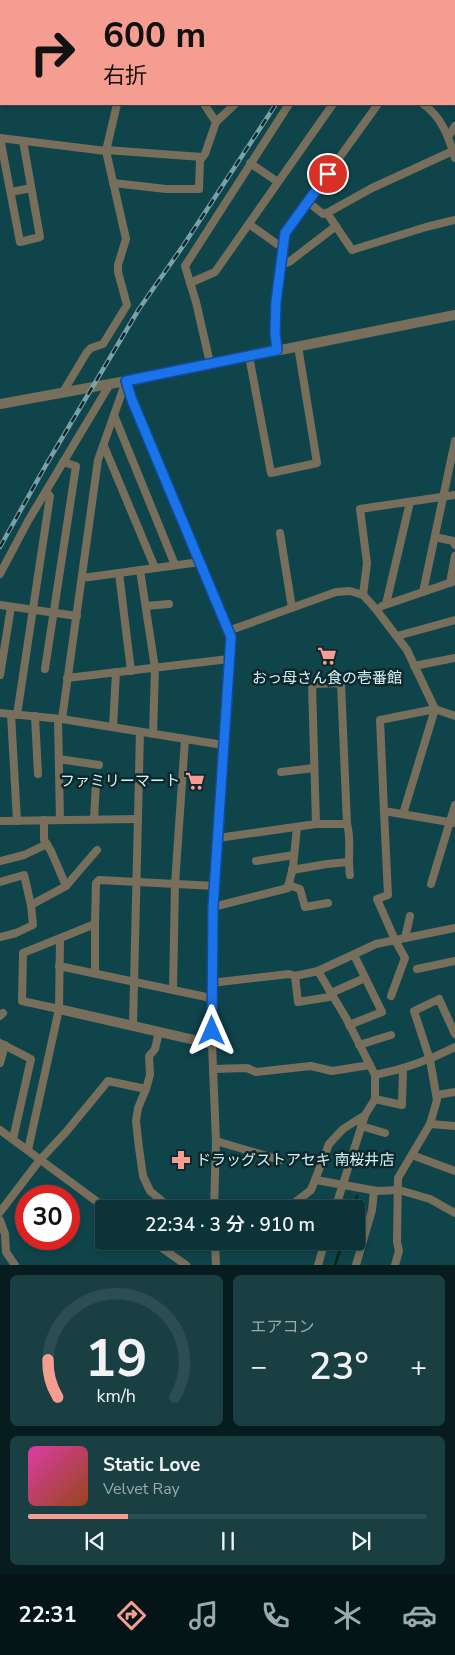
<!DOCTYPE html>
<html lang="ja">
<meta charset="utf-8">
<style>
:root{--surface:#0c3338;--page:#1a3f43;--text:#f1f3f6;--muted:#9aaaae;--line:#2c4e53;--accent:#f59d90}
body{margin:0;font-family:"Nunito Sans","Noto Sans JP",sans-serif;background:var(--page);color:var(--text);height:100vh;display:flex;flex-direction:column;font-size:19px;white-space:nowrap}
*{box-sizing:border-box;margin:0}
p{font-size:16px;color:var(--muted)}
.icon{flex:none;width:28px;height:28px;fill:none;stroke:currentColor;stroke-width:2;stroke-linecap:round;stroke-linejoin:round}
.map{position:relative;height:1265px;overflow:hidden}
.side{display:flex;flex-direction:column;gap:10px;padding:10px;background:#071c1f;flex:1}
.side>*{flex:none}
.guide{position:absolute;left:0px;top:0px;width:455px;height:105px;box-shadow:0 2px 8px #0003,0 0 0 1px var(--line);background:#f59d90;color:#111;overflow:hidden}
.speed{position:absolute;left:15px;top:1185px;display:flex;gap:10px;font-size:25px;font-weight:700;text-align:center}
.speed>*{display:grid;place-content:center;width:65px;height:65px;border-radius:50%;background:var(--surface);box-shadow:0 2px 8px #0003,0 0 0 1px var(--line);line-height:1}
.speed .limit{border:8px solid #d22;background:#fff;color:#111}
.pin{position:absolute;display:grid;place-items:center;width:42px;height:42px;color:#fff;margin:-21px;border:2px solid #fff;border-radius:50%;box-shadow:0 1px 5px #0007}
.me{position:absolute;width:55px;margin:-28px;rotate:0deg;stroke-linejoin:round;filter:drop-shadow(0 0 4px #0008)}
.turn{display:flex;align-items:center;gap:18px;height:105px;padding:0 20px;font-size:22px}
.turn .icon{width:65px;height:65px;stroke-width:2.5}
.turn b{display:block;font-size:35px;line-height:42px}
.big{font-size:38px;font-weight:600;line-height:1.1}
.side .tile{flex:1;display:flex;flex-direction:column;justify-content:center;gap:8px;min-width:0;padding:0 18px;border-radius:8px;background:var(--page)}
.side .dial{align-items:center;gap:0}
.dial svg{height:130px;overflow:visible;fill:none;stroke:var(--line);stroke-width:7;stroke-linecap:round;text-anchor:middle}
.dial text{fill:var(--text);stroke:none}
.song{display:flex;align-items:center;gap:15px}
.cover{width:60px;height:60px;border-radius:8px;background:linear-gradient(135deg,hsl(320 70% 55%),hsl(20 70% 35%))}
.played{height:5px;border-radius:2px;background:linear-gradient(90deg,var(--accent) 25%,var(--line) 25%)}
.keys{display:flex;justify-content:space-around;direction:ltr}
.heat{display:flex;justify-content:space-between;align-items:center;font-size:28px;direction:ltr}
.side .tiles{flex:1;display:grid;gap:10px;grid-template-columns:1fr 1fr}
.tile:last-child{grid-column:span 2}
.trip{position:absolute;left:95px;top:1200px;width:270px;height:50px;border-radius:5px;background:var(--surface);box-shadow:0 2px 8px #0003,0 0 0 1px var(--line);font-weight:600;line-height:50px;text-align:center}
.tabs{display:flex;height:80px;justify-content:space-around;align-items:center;background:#051416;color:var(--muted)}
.tabs .icon{width:35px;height:35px}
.tabs .selected{color:var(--accent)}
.tabs b{font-size:22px;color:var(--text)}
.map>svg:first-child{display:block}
</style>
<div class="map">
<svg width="455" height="1265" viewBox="0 0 455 1265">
<rect width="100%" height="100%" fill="#10444b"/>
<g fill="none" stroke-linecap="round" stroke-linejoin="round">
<g stroke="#05270e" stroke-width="2.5">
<polyline points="353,1209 357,1196"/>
<polyline points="335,1265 343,1241"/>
</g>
<g stroke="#776f5c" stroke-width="8">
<polyline points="101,0 103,1"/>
<polyline points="182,0 187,1"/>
<polyline points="294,0 299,1"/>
<polyline points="305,0 305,1"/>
<polyline points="159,1 161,0"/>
<polyline points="238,1 238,0"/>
<polyline points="358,1 358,0"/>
<polyline points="406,1 406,0"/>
<polyline points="448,1 449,0"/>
<polyline points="454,43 455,44"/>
<polyline points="454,75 455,73"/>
<polyline points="204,104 216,122"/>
<path d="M 423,104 C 441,116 449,137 455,158"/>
<polyline points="448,137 455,126"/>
<polyline points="0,138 20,242 40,237 23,141"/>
<polyline points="0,138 106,151"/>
<polyline points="106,150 202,157"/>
<polyline points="250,163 278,182"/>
<polyline points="113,183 166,189 199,189 200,160 205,154 216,122 235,104"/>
<polyline points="11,192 31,188"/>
<polyline points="308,202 323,214 327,213 372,188 455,150"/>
<polyline points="327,213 352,250 426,227 455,220"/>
<polyline points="249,224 277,244 283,245"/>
<polyline points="281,261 286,263 289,262 336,226"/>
<polyline points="190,283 215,272 333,104"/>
<polyline points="277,350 275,332 276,302 285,233 378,104"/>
<polyline points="249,356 271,473 317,463 298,346"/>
<polyline points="210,363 196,302 185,266 289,104"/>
<polyline points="126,381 132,400 231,637 213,907 211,983 212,1044 216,1141 214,1209"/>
<polyline points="63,392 87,352 91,348 103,344 127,305 118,272 118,265 126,239 106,151 117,104"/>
<polyline points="114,415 175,565"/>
<polyline points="104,446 155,568"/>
<polyline points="280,533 292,608"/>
<polyline points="435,537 453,541 455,545"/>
<polyline points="140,570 155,668 153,734"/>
<polyline points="119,573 131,671"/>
<polyline points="0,574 28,521 110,384"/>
<polyline points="82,578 200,562"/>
<polyline points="450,583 455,556"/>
<polyline points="423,592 455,441"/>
<polyline points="363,595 367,563 360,509 455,495"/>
<polyline points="386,604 410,502"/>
<polyline points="0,605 77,616"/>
<polyline points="146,606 169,604"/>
<polyline points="382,606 455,581"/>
<polyline points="228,631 336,592 350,591 363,595 375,608 407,650 435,709 403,814"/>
<polyline points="397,636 455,620"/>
<polyline points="414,666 455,658"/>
<polyline points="45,669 76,466 63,462"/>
<polyline points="0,675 11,607"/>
<polyline points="67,678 229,659"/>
<polyline points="0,713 62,719 223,745"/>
<polyline points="11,714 17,821"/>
<polyline points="17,715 50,496 46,492"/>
<polyline points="35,716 38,774"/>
<polyline points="455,716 435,709 380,720 384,811 455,823"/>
<polyline points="58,719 60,820"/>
<polyline points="62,719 98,460 126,381"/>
<polyline points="113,727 116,672"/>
<polyline points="59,759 99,765"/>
<polyline points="281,772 314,768"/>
<polyline points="384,811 388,895 377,899 395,940 405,958 391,996"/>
<polyline points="94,819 96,783"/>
<polyline points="44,820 44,840 51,851 66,886"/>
<polyline points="0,821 138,819"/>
<path d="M 347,824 L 316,824 L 312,684 L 341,683 L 347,824 C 352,840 347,858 350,875"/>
<polyline points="218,838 316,824"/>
<polyline points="0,861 24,855 47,844"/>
<polyline points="256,861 294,855"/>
<polyline points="292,870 327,864 348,862"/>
<polyline points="0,882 24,875 31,905"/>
<polyline points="431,884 455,805"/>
<polyline points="288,885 300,889 305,907 328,903"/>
<polyline points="213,907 288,888 293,867 297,827"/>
<polyline points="0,937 16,933 33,925 31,905 66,886 97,850"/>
<polyline points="405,938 410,916"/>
<polyline points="59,966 211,998"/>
<polyline points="417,969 455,961"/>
<polyline points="318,971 346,1018 375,1075 375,1099 365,1115 335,1209"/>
<polyline points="95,973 95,924"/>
<polyline points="295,976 298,1002 329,997 331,993 365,978"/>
<polyline points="211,983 289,974 295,976 318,971 376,944 455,928"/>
<polyline points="173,990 175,884 185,739"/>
<polyline points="59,1009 22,1001 23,953 95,924 96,883 99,880 215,886"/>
<polyline points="0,1016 3,1013"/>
<polyline points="349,1025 382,1012 354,955"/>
<polyline points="133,1026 140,732"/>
<polyline points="159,1032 155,1049 149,1056 150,1075 146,1089 138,1108 136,1121 139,1148 143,1176 150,1191 168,1206 214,1203 276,1208 293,1204 311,1190 329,1144 343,1129 365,1115"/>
<polyline points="0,1043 31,1059 13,1139"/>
<polyline points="359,1045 391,1035"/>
<polyline points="0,1063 5,1045"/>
<polyline points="213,1069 247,1068 256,1072 311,1066 332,1071 370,1065"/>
<path d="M 375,1075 C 405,1069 428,1061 455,1047"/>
<polyline points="437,1095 455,1092"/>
<polyline points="375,1099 402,1105 403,1070"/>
<polyline points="430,1124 455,1126"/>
<polyline points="361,1126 385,1133"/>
<polyline points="0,1130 107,1209"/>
<polyline points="216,1141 280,1160"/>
<polyline points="28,1150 59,1009 60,940"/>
<polyline points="412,1155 455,1171"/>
<polyline points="352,1156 368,1159"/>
<polyline points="316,1180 377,1191 399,1190 430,1199 455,1213"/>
<polyline points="0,1212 39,1161 66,1132 108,1081 146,1089"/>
<polyline points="0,1220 5,1234 6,1252 15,1265"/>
<polyline points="152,1241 186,1265"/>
<polyline points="215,1241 216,1265"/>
<polyline points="318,1265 325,1241"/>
<polyline points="356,1265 372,1210 374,1191"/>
<polyline points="395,1265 399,1251 397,1242 398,1178 430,1124 437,1100 430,1060 414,1011 439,999 455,1034"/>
</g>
<g stroke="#776f5c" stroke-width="10">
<polyline points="0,404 126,381 455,315"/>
<polyline points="59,1009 212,1044"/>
</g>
<g stroke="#79a2a8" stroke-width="4.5">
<g id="rail">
<polyline points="340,1 341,0"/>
<polyline points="0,547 46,465 139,309 183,246 276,104"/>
</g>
</g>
<use href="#rail" stroke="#0d282c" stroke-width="2.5" stroke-dasharray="8" stroke-linecap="butt"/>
</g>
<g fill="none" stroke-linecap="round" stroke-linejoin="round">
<g stroke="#114b97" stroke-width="12">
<polyline id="route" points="212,1031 213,907 231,637 132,400 126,381 277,350 275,332 276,302 285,233 328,174"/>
</g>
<use href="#route" stroke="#1a73e8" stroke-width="9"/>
</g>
<defs>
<g id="supermarket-bare" transform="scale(1.5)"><path d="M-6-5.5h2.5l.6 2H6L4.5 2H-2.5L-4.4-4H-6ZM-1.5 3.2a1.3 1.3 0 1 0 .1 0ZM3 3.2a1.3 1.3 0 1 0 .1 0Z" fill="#f59d90" stroke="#0d282c" stroke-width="2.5" paint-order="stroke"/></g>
<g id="pharmacy-bare" transform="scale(1.5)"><path d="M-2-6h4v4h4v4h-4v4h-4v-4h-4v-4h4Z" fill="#f59d90" stroke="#0d282c" stroke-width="2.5" paint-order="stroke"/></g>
</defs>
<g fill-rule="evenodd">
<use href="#supermarket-bare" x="327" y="656"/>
<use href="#supermarket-bare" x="195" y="781"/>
<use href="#pharmacy-bare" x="181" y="1160"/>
</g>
<g text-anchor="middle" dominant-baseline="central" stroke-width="5" stroke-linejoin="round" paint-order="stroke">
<g font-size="15" fill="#d4f3f8" stroke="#0d282c">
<text x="327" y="678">おっ母さん食の壱番館</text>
<text x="180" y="781" text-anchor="end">ファミリーマート</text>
<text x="196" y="1160" text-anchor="start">ドラッグストアセキ 南桜井店</text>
</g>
</g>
</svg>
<div class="speed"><div class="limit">30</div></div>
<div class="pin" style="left:328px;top:174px;background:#d93025"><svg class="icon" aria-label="arrive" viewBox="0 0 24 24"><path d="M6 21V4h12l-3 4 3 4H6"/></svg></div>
<svg class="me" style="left:212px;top:1031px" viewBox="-20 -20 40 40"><path d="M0-17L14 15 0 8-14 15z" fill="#1a73e8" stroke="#fff" stroke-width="4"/></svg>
<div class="trip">22:34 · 3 分 · 910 m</div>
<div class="guide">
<div class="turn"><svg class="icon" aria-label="right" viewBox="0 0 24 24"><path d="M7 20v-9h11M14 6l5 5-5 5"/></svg><div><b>600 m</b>右折</div></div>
</div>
</div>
<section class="side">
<div class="tiles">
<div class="tile dial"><svg viewBox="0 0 100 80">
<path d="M14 69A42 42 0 1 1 86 69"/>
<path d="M14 69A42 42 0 0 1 8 46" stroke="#f59d90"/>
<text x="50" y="56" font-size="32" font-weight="700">19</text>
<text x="50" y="72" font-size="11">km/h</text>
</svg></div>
<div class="tile"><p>エアコン</p>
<div class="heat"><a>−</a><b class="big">23°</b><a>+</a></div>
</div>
<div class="tile">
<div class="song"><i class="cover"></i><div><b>Static Love</b><p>Velvet Ray</p></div></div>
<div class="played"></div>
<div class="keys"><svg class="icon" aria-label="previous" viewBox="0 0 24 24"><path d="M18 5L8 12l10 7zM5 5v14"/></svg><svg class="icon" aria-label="pause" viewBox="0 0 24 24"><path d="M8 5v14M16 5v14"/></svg><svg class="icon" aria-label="next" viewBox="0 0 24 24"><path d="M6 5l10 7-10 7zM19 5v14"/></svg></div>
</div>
</div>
</section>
<nav class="tabs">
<b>22:31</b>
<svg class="icon selected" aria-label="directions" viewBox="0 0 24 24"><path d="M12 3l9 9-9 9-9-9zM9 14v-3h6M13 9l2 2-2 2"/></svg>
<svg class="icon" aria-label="music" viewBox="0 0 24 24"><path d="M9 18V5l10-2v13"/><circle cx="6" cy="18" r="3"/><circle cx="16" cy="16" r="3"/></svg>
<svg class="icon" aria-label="phone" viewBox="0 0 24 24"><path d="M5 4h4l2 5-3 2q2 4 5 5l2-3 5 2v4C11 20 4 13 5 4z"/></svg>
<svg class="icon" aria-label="climate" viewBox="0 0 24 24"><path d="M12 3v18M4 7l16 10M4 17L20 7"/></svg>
<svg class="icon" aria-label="car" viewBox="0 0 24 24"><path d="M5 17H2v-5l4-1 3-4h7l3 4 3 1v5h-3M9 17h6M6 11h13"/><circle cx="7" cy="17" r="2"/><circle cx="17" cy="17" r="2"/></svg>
</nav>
